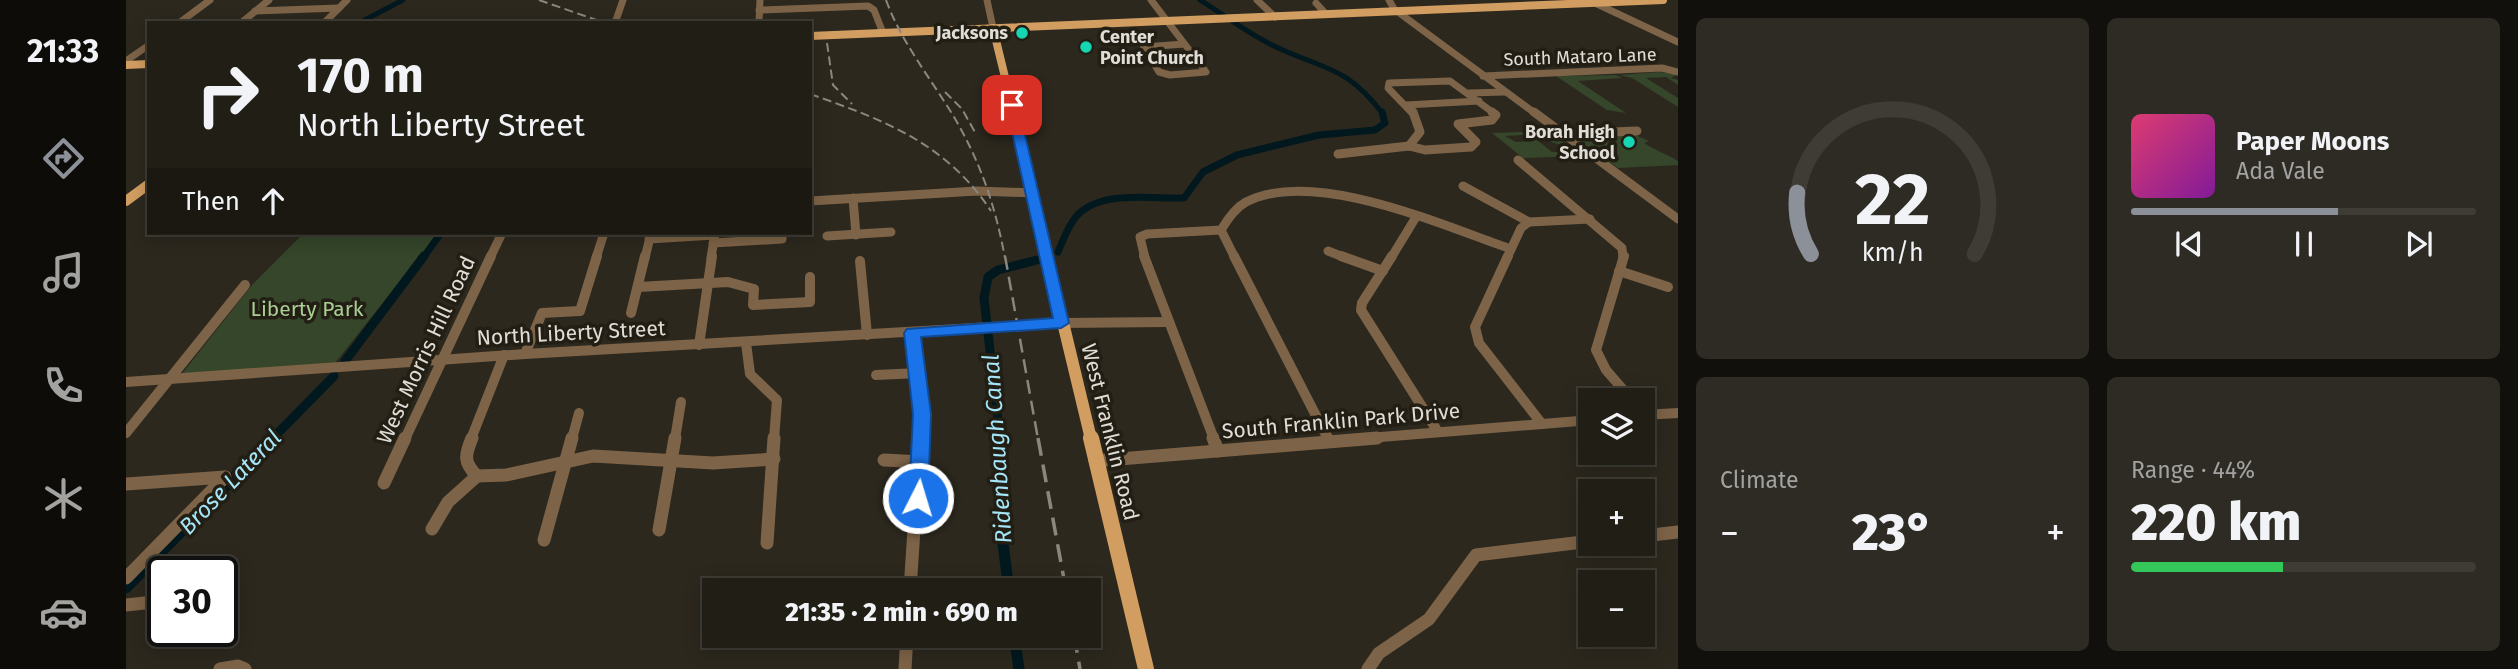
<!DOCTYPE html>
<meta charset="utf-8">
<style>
:root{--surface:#211e16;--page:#2d2b23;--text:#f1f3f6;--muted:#a2a2a1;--line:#3e3c35;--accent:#8c9099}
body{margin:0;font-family:"Fira Sans",sans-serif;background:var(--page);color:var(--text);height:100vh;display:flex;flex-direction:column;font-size:26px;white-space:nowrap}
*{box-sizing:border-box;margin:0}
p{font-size:23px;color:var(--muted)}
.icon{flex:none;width:38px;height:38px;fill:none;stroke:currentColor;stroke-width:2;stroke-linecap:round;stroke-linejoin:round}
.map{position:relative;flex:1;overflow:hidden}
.details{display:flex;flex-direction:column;gap:18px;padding:18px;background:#12100c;width:840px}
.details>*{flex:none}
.guide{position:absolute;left:21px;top:21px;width:665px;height:214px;border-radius:0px;box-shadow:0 4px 18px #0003,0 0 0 2px var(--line);background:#211e16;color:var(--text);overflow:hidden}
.buttons{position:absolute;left:1452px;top:388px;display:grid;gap:14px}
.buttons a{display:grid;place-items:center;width:77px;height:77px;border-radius:0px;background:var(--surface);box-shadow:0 4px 18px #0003,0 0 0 2px var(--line);font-size:35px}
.speed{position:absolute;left:21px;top:556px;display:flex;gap:14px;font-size:35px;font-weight:700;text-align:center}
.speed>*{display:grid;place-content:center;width:91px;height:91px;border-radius:50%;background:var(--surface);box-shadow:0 4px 18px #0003,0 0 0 2px var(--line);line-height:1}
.speed .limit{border:4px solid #111;border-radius:10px;background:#fff;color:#111}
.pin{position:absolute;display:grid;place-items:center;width:60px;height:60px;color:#fff;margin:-30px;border-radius:14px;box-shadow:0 4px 10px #0006}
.me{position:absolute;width:77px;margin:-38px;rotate:5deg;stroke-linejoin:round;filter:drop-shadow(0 0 5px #0008)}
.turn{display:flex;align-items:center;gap:24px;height:147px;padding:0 35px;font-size:32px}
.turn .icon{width:91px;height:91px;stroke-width:2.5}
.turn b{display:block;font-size:49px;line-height:60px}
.then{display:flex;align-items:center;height:66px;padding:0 35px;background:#0003;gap:14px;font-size:26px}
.big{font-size:52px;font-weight:800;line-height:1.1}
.details .card{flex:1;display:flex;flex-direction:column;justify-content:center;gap:10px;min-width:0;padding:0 24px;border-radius:10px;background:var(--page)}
.details .dial{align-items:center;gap:0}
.dial svg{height:182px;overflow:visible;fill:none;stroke:var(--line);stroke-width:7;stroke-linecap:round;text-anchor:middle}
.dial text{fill:var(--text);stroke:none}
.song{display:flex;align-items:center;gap:21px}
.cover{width:84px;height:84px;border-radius:10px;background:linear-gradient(135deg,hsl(340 70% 55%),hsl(290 70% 35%))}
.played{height:7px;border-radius:4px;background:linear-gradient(90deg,var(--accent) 60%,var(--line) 60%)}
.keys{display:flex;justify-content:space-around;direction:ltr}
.heat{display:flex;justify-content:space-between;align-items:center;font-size:38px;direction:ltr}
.charge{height:10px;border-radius:5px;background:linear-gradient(90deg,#34c759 44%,var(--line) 0)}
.details .tiles{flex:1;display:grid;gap:18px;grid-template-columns:repeat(2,1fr)}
.trip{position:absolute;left:576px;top:578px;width:399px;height:70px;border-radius:0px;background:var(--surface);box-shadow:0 4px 18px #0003,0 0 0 2px var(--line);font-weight:800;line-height:70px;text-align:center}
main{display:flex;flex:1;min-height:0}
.tabs{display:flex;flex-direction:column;width:126px;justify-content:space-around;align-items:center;background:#0d0c09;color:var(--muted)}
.tabs .icon{width:49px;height:49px}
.tabs .selected{color:var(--accent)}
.tabs b{font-size:32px;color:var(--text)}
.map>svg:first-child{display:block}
</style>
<main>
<nav class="tabs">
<b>21:33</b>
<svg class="icon selected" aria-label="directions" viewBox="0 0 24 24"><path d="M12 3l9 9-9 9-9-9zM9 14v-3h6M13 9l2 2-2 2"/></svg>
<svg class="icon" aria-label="music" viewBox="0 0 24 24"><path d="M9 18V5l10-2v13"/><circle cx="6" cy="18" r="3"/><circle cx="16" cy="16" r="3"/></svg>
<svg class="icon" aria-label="phone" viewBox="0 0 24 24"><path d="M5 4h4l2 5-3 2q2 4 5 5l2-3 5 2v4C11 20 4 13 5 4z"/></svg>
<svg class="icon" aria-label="climate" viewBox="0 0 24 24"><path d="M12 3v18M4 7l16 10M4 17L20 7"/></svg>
<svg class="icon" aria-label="car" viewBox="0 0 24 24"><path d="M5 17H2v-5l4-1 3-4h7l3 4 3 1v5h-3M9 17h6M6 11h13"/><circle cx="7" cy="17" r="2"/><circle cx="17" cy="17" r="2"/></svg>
</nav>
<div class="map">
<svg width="1552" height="669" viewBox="0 0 1552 669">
<rect width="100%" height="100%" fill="#2c281e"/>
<g fill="#35462a">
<polygon points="1533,72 1552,74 1545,78 1552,80 1552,85 1540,77 1520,78 1552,98 1552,107 1506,78 1493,75"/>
<polygon points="1490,75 1496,78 1452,81 1500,113 1481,110 1430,76"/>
<path d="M 1424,131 L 1426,133 L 1379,136 L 1390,142 L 1408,141 L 1405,138 L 1433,137 L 1445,146 C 1431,147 1424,138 1411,140 L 1426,152 L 1442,152 L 1438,148 L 1447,148 L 1458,156 L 1397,158 L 1366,133 Z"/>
<path d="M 1507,134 L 1523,141 L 1518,143 C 1530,151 1541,154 1552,161 L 1552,165 L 1492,168 L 1448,137 Z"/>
<polygon points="178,233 312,233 209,363 55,375 126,285"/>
</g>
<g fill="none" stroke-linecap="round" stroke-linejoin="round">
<g stroke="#01181f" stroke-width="5">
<path d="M 1074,0 C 1098,15 1123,34 1148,46 C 1198,70 1220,65 1257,114"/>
<polyline points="233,23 277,0"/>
</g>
<g stroke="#01181f" stroke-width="7">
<path d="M 932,252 C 937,241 941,228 949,218 C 972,189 1026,199 1058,198 L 1077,172 L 1111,155 L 1193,135 L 1249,130 L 1259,123 L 1256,112"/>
<polyline points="297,258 315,233"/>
</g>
<g stroke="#01181f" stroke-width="9">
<polyline points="219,361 298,256"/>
<polyline points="146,439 208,376"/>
<polyline points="874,439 858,298 862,277 872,270 911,260"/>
</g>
<g stroke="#01181f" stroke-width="11">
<polyline points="874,438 874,521 883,590"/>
<polyline points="0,588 147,438"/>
<polyline points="888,635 893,669"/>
</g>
<g stroke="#7d6347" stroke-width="7">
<polyline points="861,0 867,28"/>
<polyline points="1025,0 1080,72 1044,75 1033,72 1018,47 1058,44"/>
<polyline points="1131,0 1149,17"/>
<polyline points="1263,0 1268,9 1410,114"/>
<polyline points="1190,3 1200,14"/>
<polyline points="1469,3 1552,42"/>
<polyline points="633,10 742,6 748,10 757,33"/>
<polyline points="129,11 213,8"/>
<polyline points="53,23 84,0"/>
<polyline points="115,23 143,0"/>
<polyline points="198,23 221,0"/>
<polyline points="489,23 497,0"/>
<polyline points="633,23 634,0"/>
<polyline points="0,61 23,45"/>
<polyline points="1357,76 1536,68 1552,72"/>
<polyline points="1343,93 1379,92"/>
<polyline points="1280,105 1353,101"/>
<polyline points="1287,114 1262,88 1263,83 1324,81 1369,114"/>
</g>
<g stroke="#7d6347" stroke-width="9">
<polyline points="1408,112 1552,219"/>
<polyline points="1437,134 1511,131"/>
<polyline points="1283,146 1299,150 1345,147 1350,142 1332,124 1366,120 1370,115 1366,112"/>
<polyline points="1283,146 1294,132 1287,112"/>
<polyline points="1212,154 1283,146"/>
<polyline points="1392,160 1496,248 1497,258"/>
<polyline points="1337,186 1403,222"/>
<polyline points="727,198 730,235"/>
<polyline points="684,201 851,191 908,193"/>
<polyline points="1095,230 1109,258"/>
<polyline points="701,236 765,232"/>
<polyline points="523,239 588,235"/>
<polyline points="587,243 656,239 656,233"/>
<polyline points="1202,251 1220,258"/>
<polyline points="364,258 376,233"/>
<polyline points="470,258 478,233"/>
<polyline points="519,258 525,233"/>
<polyline points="585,258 589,233"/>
<path d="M 1019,258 L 1014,237 L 1021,234 L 1095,230 C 1101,220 1109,208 1120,202 C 1188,167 1318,226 1385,249"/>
<polyline points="1265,258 1290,217"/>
<polyline points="1381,258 1395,228 1403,222 1464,219"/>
</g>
<g stroke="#7d6347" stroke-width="10">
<polyline points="1018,256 1088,439"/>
<polyline points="1108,256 1202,439"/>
<polyline points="1215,256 1257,271"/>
<polyline points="1266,256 1236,303 1235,310 1312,432"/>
<polyline points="1382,256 1349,327 1353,343 1416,424"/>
<polyline points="1498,256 1470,350 1480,370 1507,401"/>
<polyline points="734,261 741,335"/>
<polyline points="1493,271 1542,287"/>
<polyline points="512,287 602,282 628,289 627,305 684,302 684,277"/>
<polyline points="505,313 519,256"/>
<polyline points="786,333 794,439"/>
<polyline points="620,343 624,374 651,400 648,439"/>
<polyline points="573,345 586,256"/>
<polyline points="399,354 416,313 454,311 471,256"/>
<polyline points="750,375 793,373"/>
<polyline points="0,382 399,354 935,323 1043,322"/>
<polyline points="1517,415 1552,413"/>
<polyline points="0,433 119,285"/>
<polyline points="279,439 365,256"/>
<polyline points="345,439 378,355"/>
<polyline points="446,439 453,413"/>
<polyline points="549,439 555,402"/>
<polyline points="1230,439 1465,420"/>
</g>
<g stroke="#7d6347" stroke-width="13">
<path d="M 346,438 C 339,455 337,462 351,476 L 380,475 L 467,456 L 587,463 L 648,459"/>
<polyline points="1087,438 1092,451"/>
<polyline points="1201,438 1203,441"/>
<polyline points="758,460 795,462"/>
<polyline points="969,461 1251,438"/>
<polyline points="258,483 279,438"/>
<polyline points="0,484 99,477"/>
<polyline points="306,529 322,502 351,476"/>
<polyline points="533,530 549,438"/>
<polyline points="1517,536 1552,532"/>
<polyline points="418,540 446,438"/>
<polyline points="641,543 648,438"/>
<polyline points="0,578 99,477"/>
<polyline points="784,590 794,438"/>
<polyline points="0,605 37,601"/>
<polyline points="94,669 112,666 119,669"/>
<polyline points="779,669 781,635"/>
<polyline points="1242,669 1253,653 1303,619 1350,555 1465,541"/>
</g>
<g stroke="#d29d61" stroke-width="8">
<polyline points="867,28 888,114"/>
<polyline points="684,36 1537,0"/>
<polyline points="0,65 23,64"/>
</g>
<g stroke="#d29d61" stroke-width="10">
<polyline points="887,112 922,258"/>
<polyline points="0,201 23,184"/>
</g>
<polyline stroke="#d29d61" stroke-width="12" points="921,256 965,439"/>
<polyline stroke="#d29d61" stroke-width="16" points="965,438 1020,669"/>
<g stroke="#8a877f" stroke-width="2" stroke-dasharray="9 4.5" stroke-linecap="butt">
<polyline points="413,0 479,23"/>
<path d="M 760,0 C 775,41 802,75 825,112 C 853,158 869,204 879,258"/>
<polyline points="701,43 707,85 726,104"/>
<polyline points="819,92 836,109 850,134"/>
<path d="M 684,94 C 758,120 820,143 865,211"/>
</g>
<polyline stroke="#8a877f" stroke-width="2.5" stroke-dasharray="14 7" stroke-linecap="butt" points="879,256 912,439"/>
<g stroke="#8a877f" stroke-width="3.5" stroke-dasharray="18 9" stroke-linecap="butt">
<polyline points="912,438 940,590"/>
<polyline points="948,635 954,669"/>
</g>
</g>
<polygon fill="#1a73e8" stroke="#114b97" stroke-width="2" points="886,102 892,105 943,323 935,328 795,337 805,414 802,498 799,504 785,504 783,498 787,414 778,333 781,329 927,318 880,105"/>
<g fill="#16d5b3" stroke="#221e14" stroke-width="2.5">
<circle cx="896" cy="33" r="7"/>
<circle cx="960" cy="47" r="7"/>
<circle cx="1503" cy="142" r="7"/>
</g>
<g text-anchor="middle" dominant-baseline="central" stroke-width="7" stroke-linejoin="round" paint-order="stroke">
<g font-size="18" font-weight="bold" fill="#e0ddd7" stroke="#221e14" text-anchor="end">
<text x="882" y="33">Jacksons</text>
<text x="974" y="37" text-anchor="start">Center<tspan x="974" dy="21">Point Church</tspan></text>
<text x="1489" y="132">Borah High<tspan x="1489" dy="21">School</tspan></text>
</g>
<g font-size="18" fill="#e0ddd7" stroke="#221e14">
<text transform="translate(1454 57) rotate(-2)">South Mataro Lane</text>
</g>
<g font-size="21" fill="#aace94" stroke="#221e14">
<text x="181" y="309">Liberty Park</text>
</g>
<g font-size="21" fill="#e0ddd7" stroke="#221e14">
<text transform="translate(445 333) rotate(-3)">North Liberty Street</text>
<text transform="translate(300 350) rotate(-65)">West Morris Hill Road</text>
<text transform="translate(1215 421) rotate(-5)">South Franklin Park Drive</text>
<text transform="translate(984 432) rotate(76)">West Franklin Road</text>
</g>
<g font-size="23" font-style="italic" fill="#a5e5f8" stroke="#221e14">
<text transform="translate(871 449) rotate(-94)">Ridenbaugh Canal</text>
<text transform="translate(104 482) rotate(-46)">Brose Lateral</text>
</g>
</g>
</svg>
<div class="buttons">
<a><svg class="icon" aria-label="layers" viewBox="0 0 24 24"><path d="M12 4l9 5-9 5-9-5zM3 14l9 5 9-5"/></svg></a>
<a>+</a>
<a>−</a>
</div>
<div class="speed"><div class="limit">30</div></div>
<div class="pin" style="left:886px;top:105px;background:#d93025"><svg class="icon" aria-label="arrive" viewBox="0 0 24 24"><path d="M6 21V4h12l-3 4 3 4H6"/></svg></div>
<svg class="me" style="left:792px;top:498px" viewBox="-20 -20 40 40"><circle r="17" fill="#1a73e8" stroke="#fff" stroke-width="3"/><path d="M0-11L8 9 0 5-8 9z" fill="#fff"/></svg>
<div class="trip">21:35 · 2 min · 690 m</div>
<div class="guide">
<div class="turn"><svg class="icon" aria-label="right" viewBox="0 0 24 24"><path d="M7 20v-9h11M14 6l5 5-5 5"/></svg><div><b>170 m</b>North Liberty Street</div></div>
<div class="then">Then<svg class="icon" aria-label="ahead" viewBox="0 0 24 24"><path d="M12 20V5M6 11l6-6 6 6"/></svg></div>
</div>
</div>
<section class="details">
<div class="tiles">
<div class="card dial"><svg viewBox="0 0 100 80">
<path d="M14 69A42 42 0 1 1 86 69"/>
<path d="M14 69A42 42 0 0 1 8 42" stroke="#8c9099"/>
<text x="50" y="56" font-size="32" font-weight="700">22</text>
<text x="50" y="72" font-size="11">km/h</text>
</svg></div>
<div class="card">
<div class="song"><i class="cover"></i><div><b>Paper Moons</b><p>Ada Vale</p></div></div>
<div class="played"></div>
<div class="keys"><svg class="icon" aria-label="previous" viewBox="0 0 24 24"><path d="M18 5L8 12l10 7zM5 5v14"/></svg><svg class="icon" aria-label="pause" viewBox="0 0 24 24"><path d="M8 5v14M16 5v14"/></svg><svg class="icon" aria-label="next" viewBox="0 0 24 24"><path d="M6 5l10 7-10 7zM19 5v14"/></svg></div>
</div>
<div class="card"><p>Climate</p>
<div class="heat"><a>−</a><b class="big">23°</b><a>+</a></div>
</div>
<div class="card"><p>Range · 44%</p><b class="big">220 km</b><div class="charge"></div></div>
</div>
</section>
</main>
